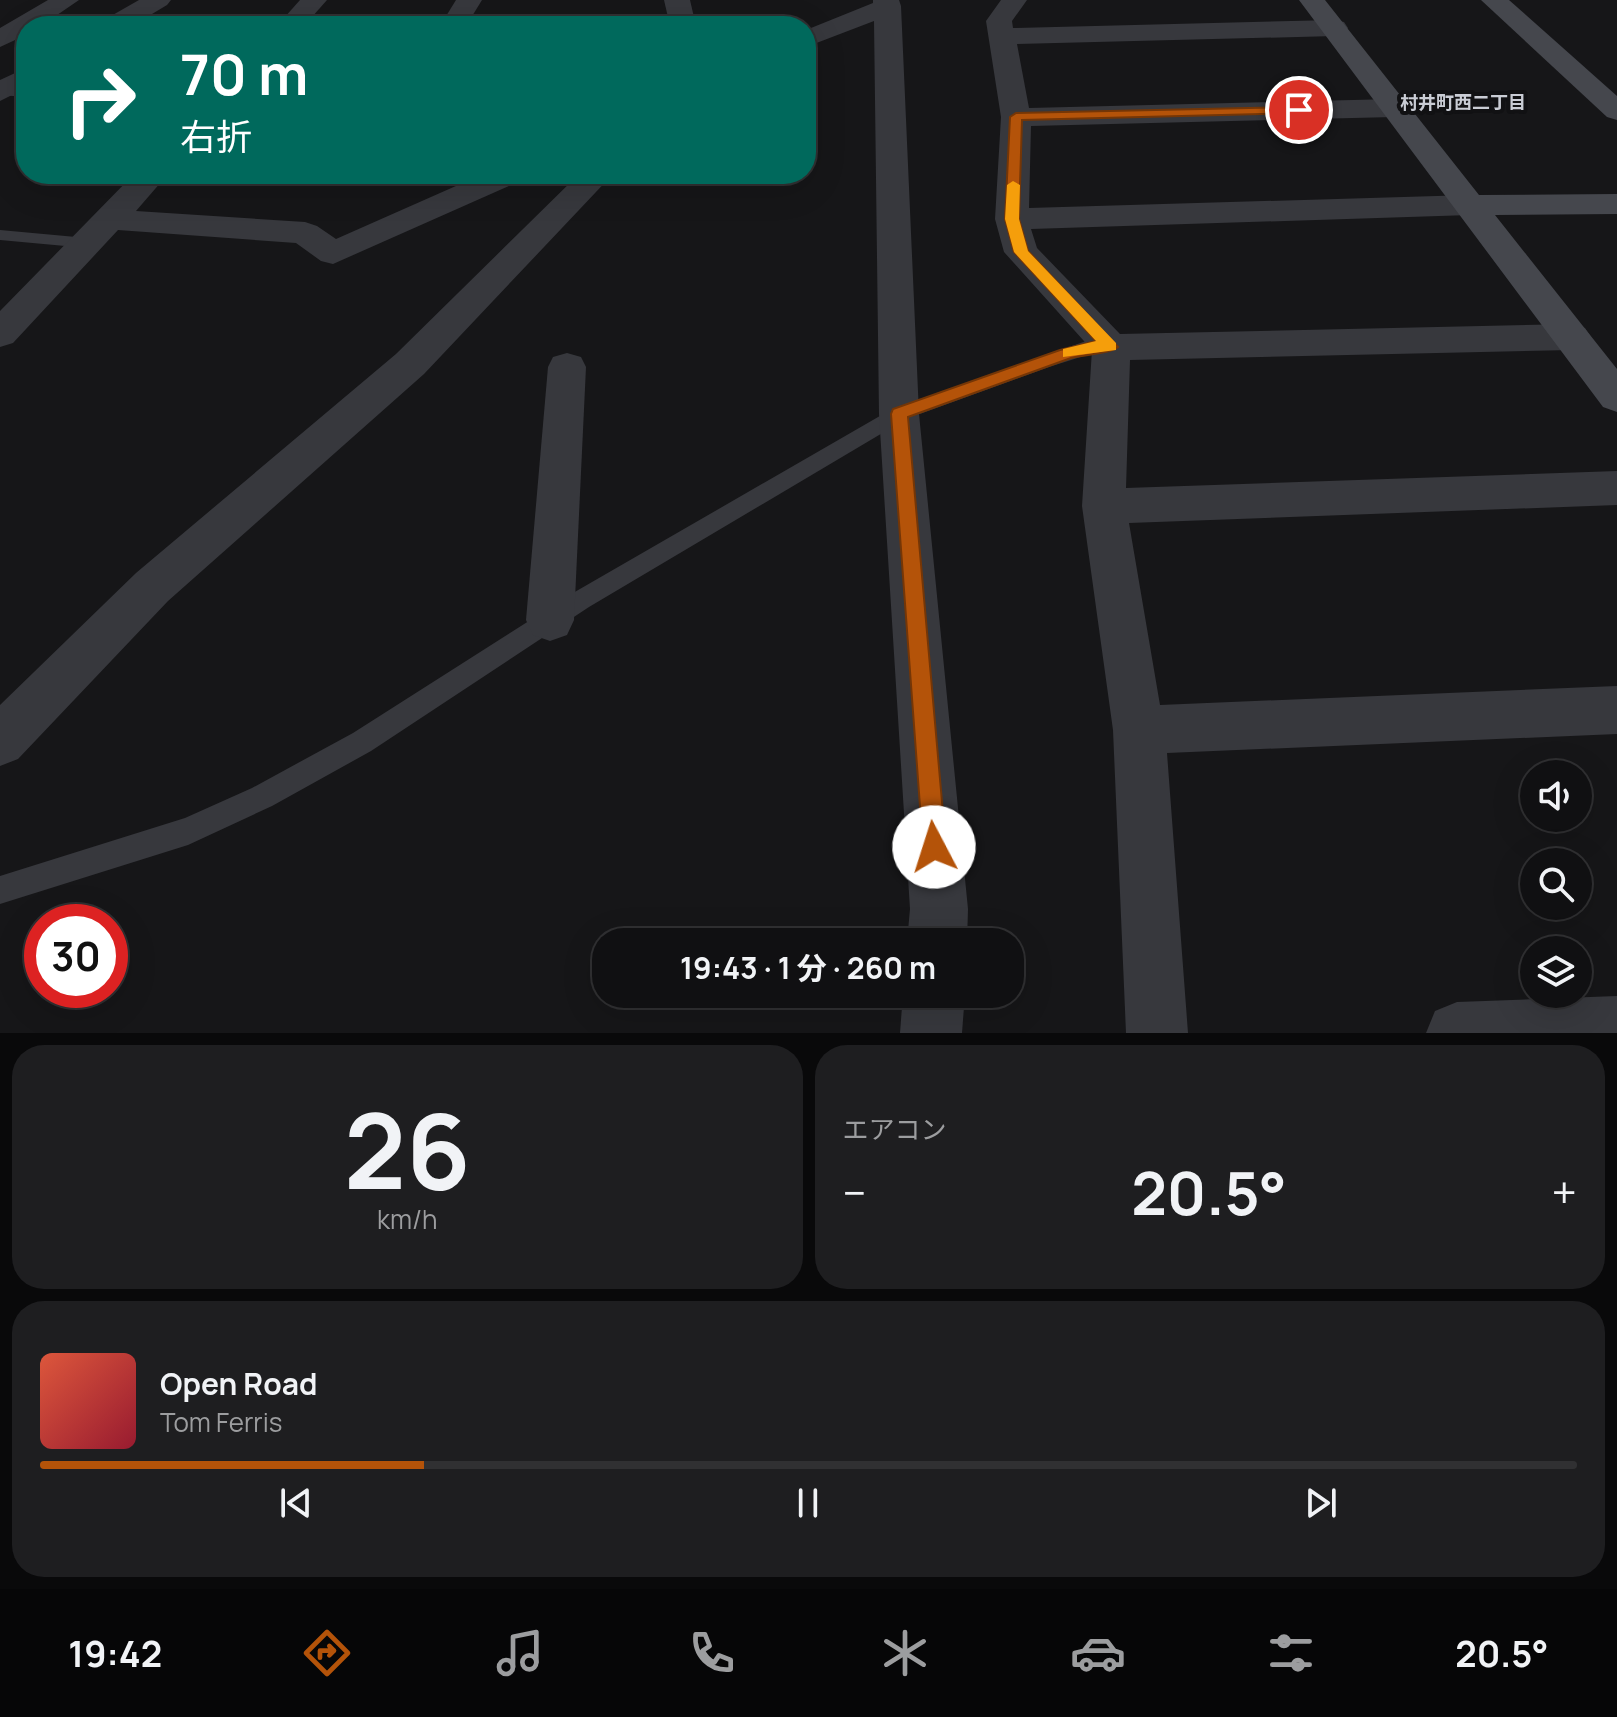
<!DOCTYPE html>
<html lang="ja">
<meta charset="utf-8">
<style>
:root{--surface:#101012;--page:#1e1e20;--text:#f1f3f6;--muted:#9c9d9f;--line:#303032;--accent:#b45309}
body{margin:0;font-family:Manrope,"Noto Sans JP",sans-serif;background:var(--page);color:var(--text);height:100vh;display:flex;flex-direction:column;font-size:30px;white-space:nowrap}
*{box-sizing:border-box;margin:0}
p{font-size:26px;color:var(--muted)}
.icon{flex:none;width:44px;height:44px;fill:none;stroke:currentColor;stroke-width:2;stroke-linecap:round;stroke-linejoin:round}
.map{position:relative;height:1033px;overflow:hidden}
.sheet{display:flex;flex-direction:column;gap:12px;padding:12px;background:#09090a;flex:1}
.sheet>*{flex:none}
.hud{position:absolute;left:16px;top:16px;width:800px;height:168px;border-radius:32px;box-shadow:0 8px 32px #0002,0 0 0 2px var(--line);background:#00695c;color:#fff;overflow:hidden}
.fabs{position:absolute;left:1520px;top:760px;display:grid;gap:16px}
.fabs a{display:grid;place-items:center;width:72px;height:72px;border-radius:50%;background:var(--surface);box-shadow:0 8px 32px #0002,0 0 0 2px var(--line);font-size:40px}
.speed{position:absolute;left:24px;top:904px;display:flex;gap:16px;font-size:40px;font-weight:700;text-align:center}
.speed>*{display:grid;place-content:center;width:104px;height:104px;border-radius:50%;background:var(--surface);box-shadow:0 8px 32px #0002,0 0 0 2px var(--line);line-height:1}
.speed .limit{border:12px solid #d22;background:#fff;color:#111}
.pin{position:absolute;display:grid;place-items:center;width:68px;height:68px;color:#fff;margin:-34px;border:4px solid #fff;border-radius:50%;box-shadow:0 2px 8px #0007}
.me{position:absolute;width:88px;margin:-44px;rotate:355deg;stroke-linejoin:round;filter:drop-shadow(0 0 6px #0008)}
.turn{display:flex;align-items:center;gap:28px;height:168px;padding:0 32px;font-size:36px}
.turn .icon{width:104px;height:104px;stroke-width:2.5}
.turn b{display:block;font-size:56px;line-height:68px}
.big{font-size:60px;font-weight:700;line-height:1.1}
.sheet .widget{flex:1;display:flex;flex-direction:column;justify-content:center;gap:12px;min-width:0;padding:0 28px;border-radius:32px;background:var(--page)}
.sheet .dial{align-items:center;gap:0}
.dial b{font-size:104px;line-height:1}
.song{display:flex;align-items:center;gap:24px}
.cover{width:96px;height:96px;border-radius:12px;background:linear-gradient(135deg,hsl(10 70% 55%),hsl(350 70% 35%))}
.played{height:8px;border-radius:4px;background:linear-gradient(90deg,var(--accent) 25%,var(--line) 25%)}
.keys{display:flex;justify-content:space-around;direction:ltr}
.heat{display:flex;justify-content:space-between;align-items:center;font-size:44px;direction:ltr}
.sheet .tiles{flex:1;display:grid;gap:12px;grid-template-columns:1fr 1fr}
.widget:last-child{grid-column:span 2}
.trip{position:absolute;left:592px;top:928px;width:432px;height:80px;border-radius:32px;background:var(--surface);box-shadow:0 8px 32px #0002,0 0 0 2px var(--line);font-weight:700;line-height:80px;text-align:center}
.menu{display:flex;height:128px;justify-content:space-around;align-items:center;background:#060607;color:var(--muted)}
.menu .icon{width:56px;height:56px}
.menu .on{color:var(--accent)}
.menu b{font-size:36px;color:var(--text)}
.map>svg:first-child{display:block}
</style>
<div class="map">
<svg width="1617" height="1033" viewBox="0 0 1617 1033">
<rect width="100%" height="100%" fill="#161618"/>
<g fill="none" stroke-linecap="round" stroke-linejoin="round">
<g fill="#37383d" fill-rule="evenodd">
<polygon points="0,87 26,89 26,97 0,95"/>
<polygon points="0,230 87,238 96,243 87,248 0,240"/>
<polygon points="1089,340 1111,340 1120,347 1111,354 1090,354 1049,367 906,419 589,607 371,751 272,806 188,845 0,904 0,876 185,818 252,788 353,733 573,593 892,409"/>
</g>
<g fill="#37383d" fill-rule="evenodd">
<polygon points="48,0 79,0 41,26 26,26 26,35 0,47 0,28"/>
<polygon points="139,0 171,0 167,5 132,26 100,26 104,20"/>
<polygon points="300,0 327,0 304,26 277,26"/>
<polygon points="456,0 482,0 466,26 440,26"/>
<polygon points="664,0 690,0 696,26 670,26"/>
<polygon points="873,0 899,0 901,6 919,414 968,909 967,942 907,942 910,909 879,414 874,21 806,47 806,30 873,3"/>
<polygon points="1001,0 1027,0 1012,21 1013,28 1335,20 1344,22 1348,28 1344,34 1335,36 1017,44 1029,108 1394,99 1404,102 1409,108 1404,114 1394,117 1031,126 1029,208 1470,195 1482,198 1486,205 1482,212 1470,215 1031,229 1037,248 1120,334 1572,324 1585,328 1591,337 1585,346 1572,350 1130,360 1126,488 1617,471 1617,505 1129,523 1160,705 1617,686 1617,734 1167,753 1188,1033 1126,1033 1113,730 1082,506 1092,350 1004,252 995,219 1001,117 986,21"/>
<polygon points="26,68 26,88 0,101 0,80"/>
<polygon points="134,174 168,174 136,211 305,222 317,226 336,239 483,174 525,174 520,181 333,264 321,261 296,243 118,230 13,343 0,347 0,311"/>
<polygon points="579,174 613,174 424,374 168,601 18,759 0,766 0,705 136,573 396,354"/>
<polygon points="567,353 581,357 586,367 574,620 567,635 550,641 533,635 526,620 548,367 553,357"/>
<polygon points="903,994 965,994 962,1033 900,1033"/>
<polygon points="1617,996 1617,1033 1426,1033 1435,1011 1457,1002"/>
</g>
<g fill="#45474d" fill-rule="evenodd">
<polygon points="1299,0 1325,0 1479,195 1617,194 1617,214 1495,215 1617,369 1617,412 1603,407"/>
<polygon points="1481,0 1509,0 1617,96 1617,120 1607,117"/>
</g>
</g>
<path fill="#b45309" stroke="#753606" stroke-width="2" d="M 1299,107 L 1305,110 L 1304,113 L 1022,120 L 1019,219 L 1028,251 L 1118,347 C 1110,354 1085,354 1071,358 L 908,417 L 946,847 L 943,855 L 934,859 L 926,855 L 923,847 L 891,414 L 893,409 L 1060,350 L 1096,341 L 1014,252 L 1005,219 L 1010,117 L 1016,113 Z"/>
<polygon fill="#f59e0b" points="1013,181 1020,185 1019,219 1028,251 1116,343 1116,350 1063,357 1063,349 1096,341 1014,252 1005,219 1007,185"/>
<g text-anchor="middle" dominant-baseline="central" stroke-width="8" stroke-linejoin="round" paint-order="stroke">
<g font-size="18" font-weight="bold" fill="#c9ccd4" stroke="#111113">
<text x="1463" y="102">村井町西二丁目</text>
</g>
</g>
</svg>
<div class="fabs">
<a><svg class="icon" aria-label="sound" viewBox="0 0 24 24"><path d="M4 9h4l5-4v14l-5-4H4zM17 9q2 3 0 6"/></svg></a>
<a><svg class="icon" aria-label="search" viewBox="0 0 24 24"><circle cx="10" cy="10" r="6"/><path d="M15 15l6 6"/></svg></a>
<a><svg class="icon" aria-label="layers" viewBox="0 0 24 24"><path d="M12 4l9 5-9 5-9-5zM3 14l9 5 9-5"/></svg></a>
</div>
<div class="speed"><div class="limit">30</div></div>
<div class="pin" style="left:1299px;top:110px;background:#d93025"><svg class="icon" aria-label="arrive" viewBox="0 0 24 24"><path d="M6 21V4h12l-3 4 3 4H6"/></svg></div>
<svg class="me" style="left:934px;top:847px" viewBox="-20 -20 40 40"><circle r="19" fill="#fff"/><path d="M0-13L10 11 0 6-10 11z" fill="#b45309"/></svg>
<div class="trip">19:43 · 1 分 · 260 m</div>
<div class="hud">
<div class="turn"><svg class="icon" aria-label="right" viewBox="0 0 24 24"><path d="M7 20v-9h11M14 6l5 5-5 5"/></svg><div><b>70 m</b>右折</div></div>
</div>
</div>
<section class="sheet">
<div class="tiles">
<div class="widget dial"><b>26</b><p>km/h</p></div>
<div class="widget"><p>エアコン</p>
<div class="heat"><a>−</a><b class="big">20.5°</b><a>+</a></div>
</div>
<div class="widget">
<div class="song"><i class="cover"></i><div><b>Open Road</b><p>Tom Ferris</p></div></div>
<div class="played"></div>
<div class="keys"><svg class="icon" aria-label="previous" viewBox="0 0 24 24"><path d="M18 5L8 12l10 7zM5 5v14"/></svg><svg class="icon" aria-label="pause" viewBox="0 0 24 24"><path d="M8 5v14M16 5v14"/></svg><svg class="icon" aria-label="next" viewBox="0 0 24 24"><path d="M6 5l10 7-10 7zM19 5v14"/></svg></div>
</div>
</div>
</section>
<nav class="menu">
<b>19:42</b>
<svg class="icon on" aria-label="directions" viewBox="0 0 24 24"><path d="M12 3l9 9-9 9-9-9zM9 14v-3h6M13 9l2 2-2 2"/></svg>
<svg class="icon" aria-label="music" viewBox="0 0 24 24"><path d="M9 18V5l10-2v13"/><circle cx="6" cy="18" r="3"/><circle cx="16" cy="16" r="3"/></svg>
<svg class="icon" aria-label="phone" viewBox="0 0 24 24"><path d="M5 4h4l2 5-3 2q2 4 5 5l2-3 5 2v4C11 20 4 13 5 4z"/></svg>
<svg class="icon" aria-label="climate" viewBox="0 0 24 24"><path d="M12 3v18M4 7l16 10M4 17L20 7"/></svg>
<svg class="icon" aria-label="car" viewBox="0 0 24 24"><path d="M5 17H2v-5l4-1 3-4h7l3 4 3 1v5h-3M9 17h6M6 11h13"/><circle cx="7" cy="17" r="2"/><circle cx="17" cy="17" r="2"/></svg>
<svg class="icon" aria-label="filters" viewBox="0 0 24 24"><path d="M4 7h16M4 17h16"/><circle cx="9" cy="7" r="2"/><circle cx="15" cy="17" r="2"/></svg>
<b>20.5°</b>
</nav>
